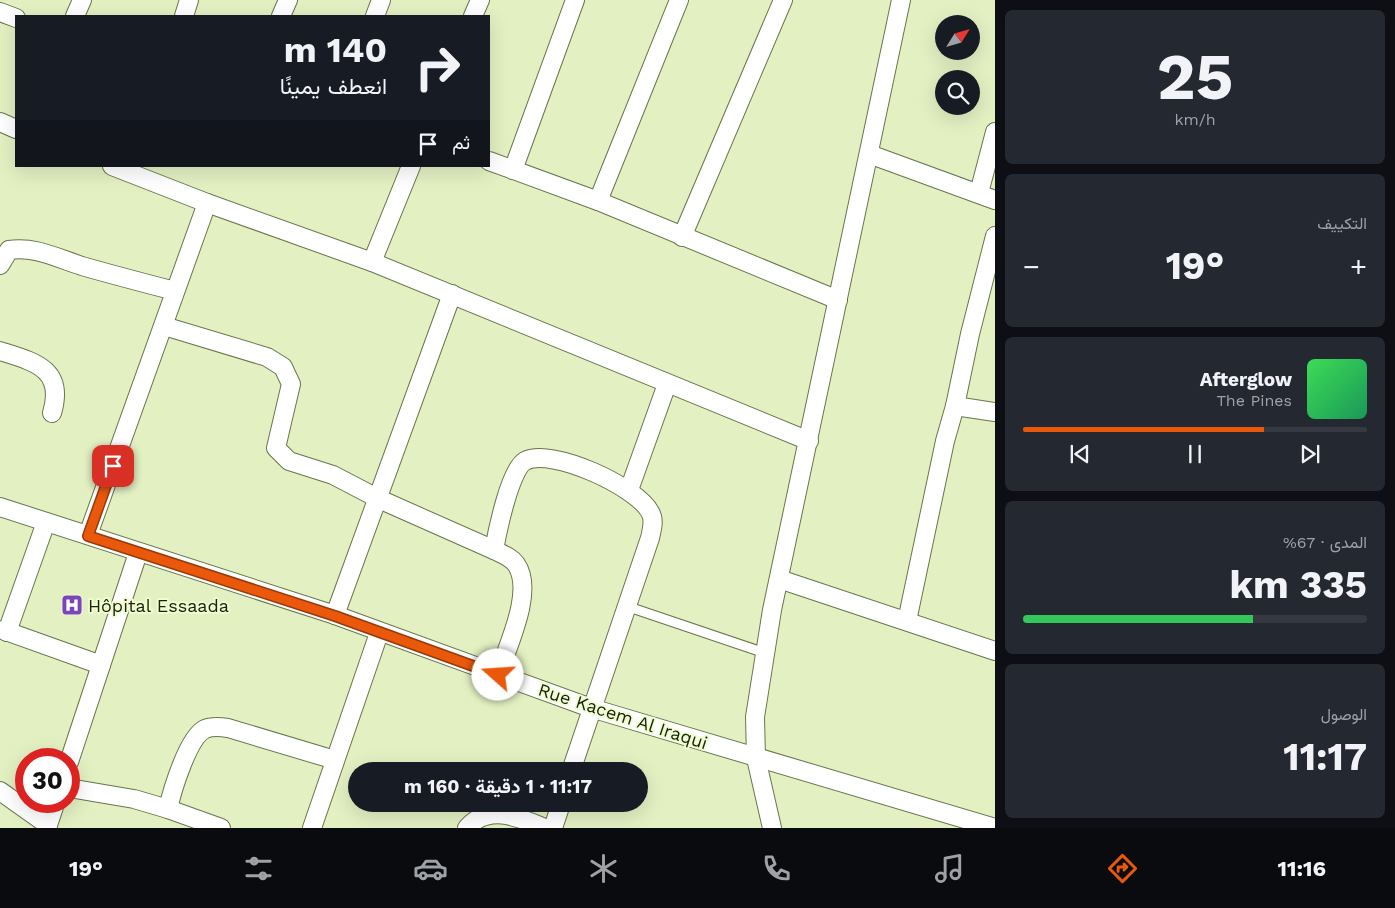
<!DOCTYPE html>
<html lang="ar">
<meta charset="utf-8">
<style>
:root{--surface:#171b24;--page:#242831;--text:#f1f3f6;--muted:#9ea1a6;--line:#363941;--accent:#ea580c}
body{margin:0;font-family:"Work Sans",Vazirmatn,sans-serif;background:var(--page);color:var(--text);direction:rtl;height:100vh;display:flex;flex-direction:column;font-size:19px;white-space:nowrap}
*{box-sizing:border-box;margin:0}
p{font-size:16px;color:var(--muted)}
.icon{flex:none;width:28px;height:28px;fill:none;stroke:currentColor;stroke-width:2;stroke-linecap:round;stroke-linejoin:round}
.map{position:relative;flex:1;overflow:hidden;direction:ltr}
.side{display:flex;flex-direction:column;gap:10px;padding:10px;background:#0d0f14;width:400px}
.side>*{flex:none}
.guide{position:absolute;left:15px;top:15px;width:475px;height:152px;border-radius:0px;box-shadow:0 5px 20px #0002;direction:rtl;background:#171b24;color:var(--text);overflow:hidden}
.needle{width:32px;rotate:53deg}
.tools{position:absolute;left:935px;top:15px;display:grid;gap:10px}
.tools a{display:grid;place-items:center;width:45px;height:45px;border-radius:50%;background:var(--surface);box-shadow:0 5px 20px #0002;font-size:25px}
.speed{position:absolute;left:15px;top:748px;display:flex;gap:10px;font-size:25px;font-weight:700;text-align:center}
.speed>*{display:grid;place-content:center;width:65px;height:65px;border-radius:50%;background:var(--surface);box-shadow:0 5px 20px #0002;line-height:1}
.speed .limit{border:8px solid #d22;background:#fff;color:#111}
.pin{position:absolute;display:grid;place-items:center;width:42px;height:42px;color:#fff;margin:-21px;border-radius:10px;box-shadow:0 2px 8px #0006}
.me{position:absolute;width:55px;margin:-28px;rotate:289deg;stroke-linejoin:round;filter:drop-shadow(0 0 4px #0008)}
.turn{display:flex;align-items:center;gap:18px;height:105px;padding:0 20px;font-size:22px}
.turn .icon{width:65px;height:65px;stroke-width:2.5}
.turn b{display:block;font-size:35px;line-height:42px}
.then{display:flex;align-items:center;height:48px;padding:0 20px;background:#0003;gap:10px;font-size:19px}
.big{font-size:38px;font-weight:700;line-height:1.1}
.side .tile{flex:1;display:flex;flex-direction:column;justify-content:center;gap:8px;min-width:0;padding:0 18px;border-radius:8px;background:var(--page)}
.side .dial{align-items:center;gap:0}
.dial b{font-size:65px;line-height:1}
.song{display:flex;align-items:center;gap:15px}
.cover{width:60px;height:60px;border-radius:8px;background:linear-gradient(135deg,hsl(130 70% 55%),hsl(150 70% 35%))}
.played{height:5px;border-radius:2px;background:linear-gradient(90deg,var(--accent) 70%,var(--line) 70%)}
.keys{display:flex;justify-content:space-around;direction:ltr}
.heat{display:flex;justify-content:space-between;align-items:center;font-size:28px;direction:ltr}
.charge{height:8px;border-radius:4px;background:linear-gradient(90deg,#34c759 67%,var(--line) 0)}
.trip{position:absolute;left:348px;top:762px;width:300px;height:50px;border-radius:25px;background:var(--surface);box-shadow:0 5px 20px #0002;font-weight:700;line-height:50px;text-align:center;direction:rtl}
.tabs{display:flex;height:80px;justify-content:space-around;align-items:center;background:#090b0e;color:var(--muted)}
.tabs .icon{width:35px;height:35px}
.tabs .selected{color:var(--accent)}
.tabs b{font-size:22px;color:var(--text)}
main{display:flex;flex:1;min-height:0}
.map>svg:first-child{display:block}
</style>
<main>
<section class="side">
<div class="tile dial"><b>25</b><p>km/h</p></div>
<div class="tile"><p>التكييف</p>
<div class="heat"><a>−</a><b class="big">19°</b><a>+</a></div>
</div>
<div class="tile">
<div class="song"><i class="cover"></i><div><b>Afterglow</b><p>The Pines</p></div></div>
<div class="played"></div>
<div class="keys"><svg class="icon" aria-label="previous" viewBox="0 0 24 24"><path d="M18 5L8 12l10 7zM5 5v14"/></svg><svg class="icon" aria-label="pause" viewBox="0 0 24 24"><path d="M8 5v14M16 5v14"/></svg><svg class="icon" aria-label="next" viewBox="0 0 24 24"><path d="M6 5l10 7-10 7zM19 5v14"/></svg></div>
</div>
<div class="tile"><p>المدى · 67%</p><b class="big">335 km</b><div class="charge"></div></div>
<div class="tile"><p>الوصول</p><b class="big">11:17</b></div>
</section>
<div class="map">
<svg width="995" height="828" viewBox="0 0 995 828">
<rect width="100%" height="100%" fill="#e2f0c2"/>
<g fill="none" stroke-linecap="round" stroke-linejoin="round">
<g stroke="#69754c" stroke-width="11">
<polyline id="lane" points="626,606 765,653"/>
</g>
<g stroke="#69754c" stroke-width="20">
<g id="street">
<polyline points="0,12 16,18"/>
<polyline points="75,16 82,0"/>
<polyline points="184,16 189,0"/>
<polyline points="281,16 288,0"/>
<polyline points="375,16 381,0"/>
<polyline points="473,16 480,0"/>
<polyline points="0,122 16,129"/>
<polyline points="869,154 995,200"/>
<polyline points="489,161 598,201 838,300"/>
<polyline points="112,166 207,203 372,262 809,441"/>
<polyline points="513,170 575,0"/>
<polyline points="979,193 995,132"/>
<polyline points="598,201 679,0"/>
<polyline points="995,236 970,334 955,406 995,412"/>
<polyline points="682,237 783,0"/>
<polyline points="372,262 411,166"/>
<path d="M 0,265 L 9,250 C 35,246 57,258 82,266 C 113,275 144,283 175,291"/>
<path d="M 164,326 L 267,357 L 283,367 L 291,384 L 276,448 L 289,461 L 333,475 L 379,499 L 494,550 C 497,533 510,469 525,461 C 552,447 637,487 650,512 C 655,520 652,529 650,538 L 571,771"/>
<path d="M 0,351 C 35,362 65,369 52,413"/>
<polyline points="629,490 667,384"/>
<polyline points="0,507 335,615 591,708 995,828"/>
<polyline points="88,535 207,203"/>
<path d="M 494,550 C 502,554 511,557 516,564 C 535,591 507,647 498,675"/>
<polyline points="779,579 995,651"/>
<polyline points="335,615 452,294"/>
<polyline points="907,621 945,441 955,406"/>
<polyline points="3,630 101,665"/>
<polyline points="7,632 46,522"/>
<polyline points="69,762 138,553"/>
<path d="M 69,788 L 134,799 L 168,809 C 172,791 188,737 205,729 C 212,726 221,727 228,728 L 335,760"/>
<polyline points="0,791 48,825"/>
<polyline points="168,809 221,828"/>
<polyline points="47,828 56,801"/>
<polyline points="312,828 379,633"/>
<path d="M 467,828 C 489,803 520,818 545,828"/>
<polyline points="553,828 561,804"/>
<polyline points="772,828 756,758 755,717 772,610 901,0"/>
</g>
</g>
<use href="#lane" stroke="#fff" stroke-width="9"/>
<use href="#street" stroke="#fff" stroke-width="18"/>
</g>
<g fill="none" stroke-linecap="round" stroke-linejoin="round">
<g stroke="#983908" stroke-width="12">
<polyline id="route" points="113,466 88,536 335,616 498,675"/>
</g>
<use href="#route" stroke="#ea580c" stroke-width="9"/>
</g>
<defs>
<g id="hospital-square" transform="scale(1.125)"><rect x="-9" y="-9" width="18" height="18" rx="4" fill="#7a44bb" stroke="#effdcf"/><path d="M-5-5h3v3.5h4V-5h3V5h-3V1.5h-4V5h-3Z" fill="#fff"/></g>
</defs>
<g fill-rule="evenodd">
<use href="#hospital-square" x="72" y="605"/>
</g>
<g text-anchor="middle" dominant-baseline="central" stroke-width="4" stroke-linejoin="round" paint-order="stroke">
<g font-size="18" fill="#1c2110" stroke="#effdcf" text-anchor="start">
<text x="88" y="605">Hôpital Essaada</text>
</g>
<g font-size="18" fill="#1c2110" stroke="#effdcf">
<text transform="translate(623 716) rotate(18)">Rue Kacem Al Iraqui</text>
</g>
</g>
</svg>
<div class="tools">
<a><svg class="needle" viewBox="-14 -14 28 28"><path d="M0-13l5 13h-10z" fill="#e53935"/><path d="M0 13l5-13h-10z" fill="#9ea1a6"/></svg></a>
<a><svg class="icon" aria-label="search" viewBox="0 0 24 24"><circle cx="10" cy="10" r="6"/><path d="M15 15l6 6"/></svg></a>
</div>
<div class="speed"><div class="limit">30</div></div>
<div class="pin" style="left:113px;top:466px;background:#d93025"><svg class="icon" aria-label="arrive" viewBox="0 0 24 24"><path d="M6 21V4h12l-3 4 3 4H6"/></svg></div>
<svg class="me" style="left:498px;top:675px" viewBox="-20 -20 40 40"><circle r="19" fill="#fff"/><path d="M0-13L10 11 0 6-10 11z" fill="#ea580c"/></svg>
<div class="trip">11:17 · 1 دقيقة · 160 m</div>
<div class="guide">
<div class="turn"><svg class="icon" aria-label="right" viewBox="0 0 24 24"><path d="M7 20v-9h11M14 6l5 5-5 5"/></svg><div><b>140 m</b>انعطف يمينًا</div></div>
<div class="then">ثم<svg class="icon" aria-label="arrive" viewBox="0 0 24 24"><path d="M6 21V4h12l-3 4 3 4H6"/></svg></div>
</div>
</div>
</main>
<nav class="tabs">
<b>11:16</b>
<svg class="icon selected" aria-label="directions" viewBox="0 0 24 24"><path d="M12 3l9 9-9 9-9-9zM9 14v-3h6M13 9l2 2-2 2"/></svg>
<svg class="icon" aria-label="music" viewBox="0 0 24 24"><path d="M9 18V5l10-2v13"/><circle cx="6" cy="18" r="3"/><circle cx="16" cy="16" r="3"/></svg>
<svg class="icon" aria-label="phone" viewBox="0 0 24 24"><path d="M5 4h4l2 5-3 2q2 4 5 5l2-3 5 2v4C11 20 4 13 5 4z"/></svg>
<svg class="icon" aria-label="climate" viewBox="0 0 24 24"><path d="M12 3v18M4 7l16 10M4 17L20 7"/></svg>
<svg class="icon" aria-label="car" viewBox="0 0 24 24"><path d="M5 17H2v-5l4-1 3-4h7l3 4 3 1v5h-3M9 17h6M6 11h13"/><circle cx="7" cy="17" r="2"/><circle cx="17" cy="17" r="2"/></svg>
<svg class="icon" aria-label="filters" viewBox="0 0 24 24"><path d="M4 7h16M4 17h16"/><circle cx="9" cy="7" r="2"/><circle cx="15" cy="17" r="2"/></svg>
<b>19°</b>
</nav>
